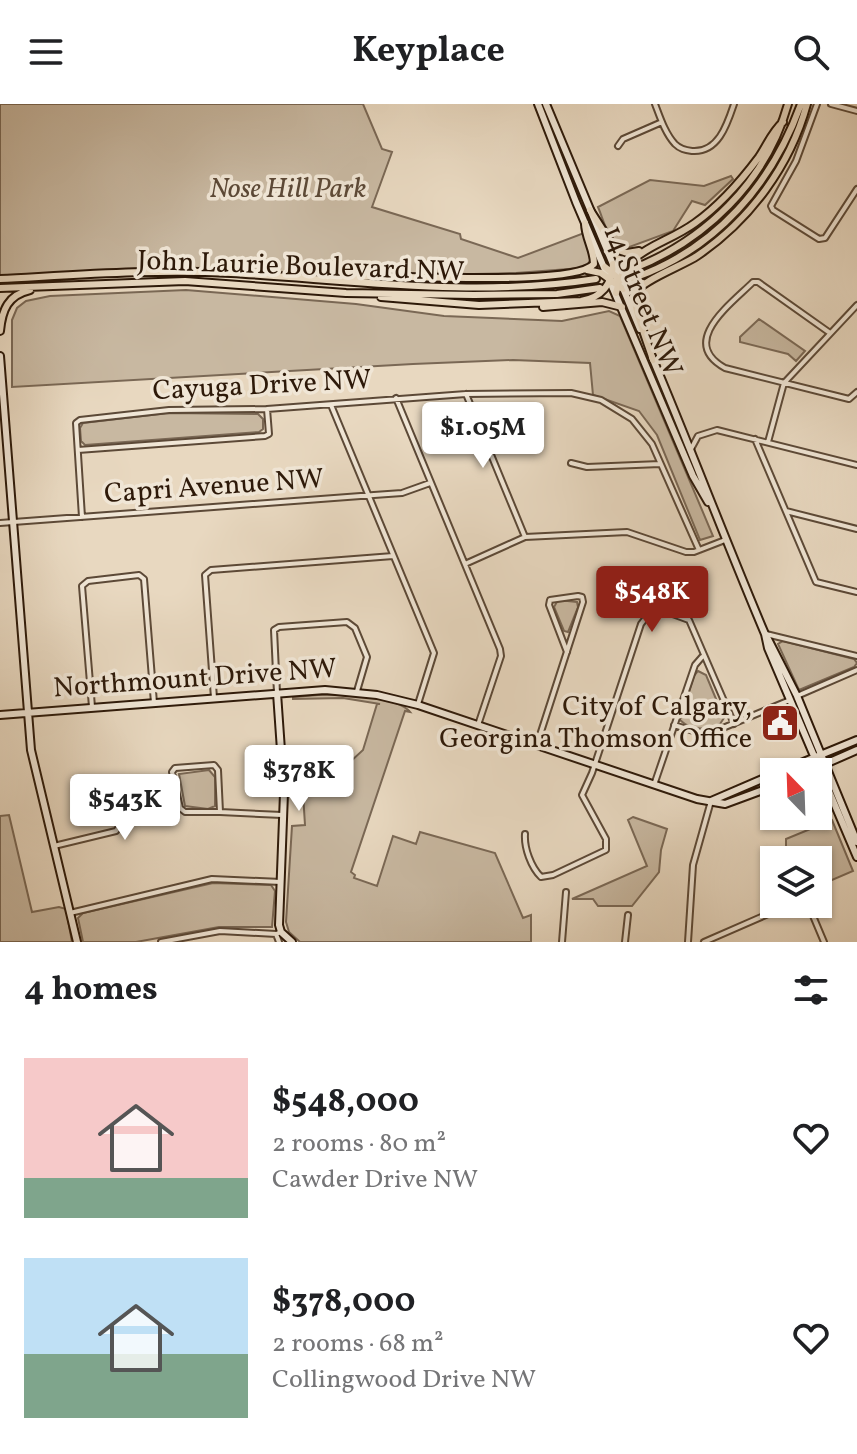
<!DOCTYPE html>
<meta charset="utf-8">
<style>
:root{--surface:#fff;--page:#f6f6f6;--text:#202124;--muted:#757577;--accent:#8f2418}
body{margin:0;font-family:Vollkorn,serif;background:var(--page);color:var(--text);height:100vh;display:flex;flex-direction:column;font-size:30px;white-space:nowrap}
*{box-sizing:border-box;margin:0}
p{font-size:26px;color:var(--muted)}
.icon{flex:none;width:44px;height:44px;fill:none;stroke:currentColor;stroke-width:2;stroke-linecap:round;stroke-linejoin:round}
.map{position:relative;height:838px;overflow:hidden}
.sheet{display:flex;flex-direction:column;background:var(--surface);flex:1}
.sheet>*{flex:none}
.needle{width:52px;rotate:337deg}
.fabs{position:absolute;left:760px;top:654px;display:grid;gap:16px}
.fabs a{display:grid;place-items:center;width:72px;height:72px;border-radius:0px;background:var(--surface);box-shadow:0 2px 6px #0004;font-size:40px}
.price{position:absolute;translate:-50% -68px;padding:0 18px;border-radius:8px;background:#fff;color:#222;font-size:26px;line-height:52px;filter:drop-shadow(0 2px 4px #0008)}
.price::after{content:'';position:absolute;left:50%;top:48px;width:24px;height:18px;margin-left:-12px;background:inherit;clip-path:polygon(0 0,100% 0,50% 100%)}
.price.current{background:var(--accent);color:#fff}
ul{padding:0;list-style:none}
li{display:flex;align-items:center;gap:24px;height:200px;padding:0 24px}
li span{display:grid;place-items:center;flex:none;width:224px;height:160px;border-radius:0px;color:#555}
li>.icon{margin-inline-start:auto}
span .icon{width:96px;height:96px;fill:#fffc;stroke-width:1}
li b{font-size:34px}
h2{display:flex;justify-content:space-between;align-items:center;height:96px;padding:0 24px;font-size:34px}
header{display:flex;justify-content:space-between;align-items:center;height:104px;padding:0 24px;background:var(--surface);font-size:36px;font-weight:700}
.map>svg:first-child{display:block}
.green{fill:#c8b8a1;stroke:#7a6855;stroke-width:2}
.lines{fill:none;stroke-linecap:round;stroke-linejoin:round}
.street-casing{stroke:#5c4937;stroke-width:8}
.secondary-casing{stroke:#2d1909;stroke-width:10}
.primary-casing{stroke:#2d1909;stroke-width:10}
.street{stroke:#f0e6d6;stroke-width:4}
.secondary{stroke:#f0e6d6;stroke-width:6}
.primary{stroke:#e8d8c0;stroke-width:6}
.labels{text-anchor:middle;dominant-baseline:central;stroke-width:7;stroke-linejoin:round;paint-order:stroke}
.park-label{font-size:28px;font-style:italic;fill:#5c4937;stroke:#f0e6d6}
.street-label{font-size:28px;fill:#2d1909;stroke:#f0e6d6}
.poi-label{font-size:28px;fill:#2d1909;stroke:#f0e6d6;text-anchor:end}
</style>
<header><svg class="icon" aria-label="menu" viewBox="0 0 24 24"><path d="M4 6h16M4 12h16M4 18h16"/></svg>Keyplace<svg class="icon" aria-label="search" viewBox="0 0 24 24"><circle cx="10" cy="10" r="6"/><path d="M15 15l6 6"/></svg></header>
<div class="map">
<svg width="857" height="838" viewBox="0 0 857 838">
<rect width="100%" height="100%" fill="#e8d8c0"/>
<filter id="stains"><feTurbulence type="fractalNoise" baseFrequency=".0025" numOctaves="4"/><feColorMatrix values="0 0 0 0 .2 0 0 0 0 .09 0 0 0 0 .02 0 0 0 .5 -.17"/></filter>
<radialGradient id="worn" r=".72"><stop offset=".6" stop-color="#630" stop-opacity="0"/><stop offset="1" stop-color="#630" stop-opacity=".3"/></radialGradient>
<!-- green -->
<path class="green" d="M0 0H363L382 45 392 48 372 103 460 130 461 135 518 154 584 129 592 153 587 162 582 164 516 169 378 172 169 163 0 172Z
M731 72 733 75 705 101 692 97 673 127 624 145C608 138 604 117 598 103L650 76 704 82Z
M186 186 356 200 444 212 562 217 609 207 620 212 713 432 700 436 657 331 639 307 593 291 590 259 513 256 413 260 12 283V216L17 204 26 197 50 192Z
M759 215 805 247 796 257 788 250 740 238V233Z
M168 309 258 310 263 315V325L259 328 85 341 81 337 80 324 83 319Z
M558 496 577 498 578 503 568 528 564 527 554 503Z
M783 537 854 555 857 559 854 563 799 586 778 540Z
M698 567 706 571 724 614 720 620C706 626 691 627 680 616L694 572Z
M318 591C340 590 396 591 410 608L405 607 351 768 355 771 354 774 377 782 393 732 416 740 420 728 495 749 523 814 531 811V838H300L289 828 286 818 292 722 305 721 303 689 321 685 363 646 377 600H380L343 594 293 595V593Z
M209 666 215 673V702L208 705 185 702 179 670Z
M9 711 32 808 59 803 66 805 72 838H0V712Z
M633 713 667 725 661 746 659 768 632 802H598L593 795H572L647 762 628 716Z
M832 716 853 767 818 782V756H786L782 746 786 744V735Z
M213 779 271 781 275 787 272 823H219L136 838H83L78 814 83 809Z"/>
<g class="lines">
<defs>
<path id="street" d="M655 0C660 13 665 29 675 40 680 45 685 46 692 47 718 49 727 21 734 0
M817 0 796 57 771 102 773 106 819 135 825 134 857 85
M831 0 857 7
M618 42 623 35 662 18
M830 229 758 178H753C731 200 678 238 725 264L849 295 857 288
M466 290 525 433
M396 294 500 545 501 552 478 621
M331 301 434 549 418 600
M755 335 816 478 857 488
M768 338 784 279 857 201
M691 345 698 332 717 326 857 361
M78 346 265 332 269 330 267 305
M571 359 587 363 660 360
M786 407 857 425
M82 413 76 319 80 316 169 306 267 305 466 290 571 289 601 296 632 315 652 340 699 446
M0 419 374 391 402 389 430 379
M465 460 525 433 627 428 686 448H694L725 436
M766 530 857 552
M277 589 274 526 279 523 347 518 355 524 367 553 357 587
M797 592 857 566
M214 594 205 471 211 466 393 452
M92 603 82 482 88 477 139 471 144 475 154 599
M674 621 706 631 790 596
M537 641 539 634 583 498 582 493 578 492 550 496 549 501 567 548
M214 661 218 666 220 708H185L180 704 172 668 175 664Z
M654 681 695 561 702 553
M220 708 282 711
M525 730C524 744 531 763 541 773L553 771 606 746V735L582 691 592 669 641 520 652 506 659 505 689 516 734 620
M54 742 116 727 119 723 107 674
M808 800 824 838
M70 809 212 775 281 778
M276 830 279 838
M161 838 220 827 276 830 281 828
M562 838 566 788
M625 838 628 811
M688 838 693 761 711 697
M704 838 791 800"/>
<path id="secondary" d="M538 0 576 98 693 372 708 398
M546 0 640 225
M0 252 31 646 77 838
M652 253C691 345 726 438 765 530L768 544 857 753
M767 533 797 592 857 738
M277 589 284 689 279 821 281 828 292 838
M0 611 325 586 377 591 418 601 697 695 725 700 774 682
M779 668 857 636
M807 668 857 646
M711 697 774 670"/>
<path id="primary" d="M590 106 615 145 627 149 639 147
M605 163 619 175 643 179
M587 166 601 169 623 185
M630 166C705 137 766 78 788 0
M323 173C368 168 571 185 594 160 594 145 585 134 585 119
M634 174C716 145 772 80 801 0
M0 175C77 171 154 165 231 169 352 176 476 194 596 175
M0 184 185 177 346 189 474 191 557 190 600 184
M616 189C624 144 662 143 695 119 719 102 741 77 759 53 767 41 772 28 783 18
M381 193 479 201 581 197C602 193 612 181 613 160
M543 203 602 198 622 203
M0 227C2 206 8 191 30 186
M653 256C649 242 632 201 635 190 638 178 684 161 697 152 750 116 790 62 807 0"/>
</defs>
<!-- street casing -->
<use href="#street" class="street-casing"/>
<!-- secondary casing -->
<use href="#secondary" class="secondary-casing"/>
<!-- primary casing -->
<use href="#primary" class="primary-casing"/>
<!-- street -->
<use href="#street" class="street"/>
<!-- secondary -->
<use href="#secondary" class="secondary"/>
<!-- primary -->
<use href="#primary" class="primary"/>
</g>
<!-- icons -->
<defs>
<symbol id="civic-square" viewBox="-11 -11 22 22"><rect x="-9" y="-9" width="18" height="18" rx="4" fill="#8f2418" stroke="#f0e6d6"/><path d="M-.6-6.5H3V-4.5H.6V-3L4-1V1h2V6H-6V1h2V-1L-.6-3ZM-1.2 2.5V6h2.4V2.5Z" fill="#fff"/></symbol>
</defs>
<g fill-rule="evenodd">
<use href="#civic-square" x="758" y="597" width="44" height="44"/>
</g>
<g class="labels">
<!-- park labels -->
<g class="park-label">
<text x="288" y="85">Nose Hill Park</text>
</g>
<!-- street labels -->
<g class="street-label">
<text transform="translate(301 163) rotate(2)">John Laurie Boulevard NW</text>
<text transform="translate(642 197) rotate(67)">14 Street NW</text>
<text transform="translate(262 282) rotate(-3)">Cayuga Drive NW</text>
<text transform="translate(214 383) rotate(-4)">Capri Avenue NW</text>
<text transform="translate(195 575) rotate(-4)">Northmount Drive NW</text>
</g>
<!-- poi labels -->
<g class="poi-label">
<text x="752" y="603">City of Calgary,<tspan x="752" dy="32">Georgina Thomson Office</tspan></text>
</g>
</g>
<rect width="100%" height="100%" filter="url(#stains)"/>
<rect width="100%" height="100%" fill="url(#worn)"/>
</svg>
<div class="fabs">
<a><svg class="needle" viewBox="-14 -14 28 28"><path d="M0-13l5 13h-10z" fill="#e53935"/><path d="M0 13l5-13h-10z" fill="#757577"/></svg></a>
<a><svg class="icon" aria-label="layers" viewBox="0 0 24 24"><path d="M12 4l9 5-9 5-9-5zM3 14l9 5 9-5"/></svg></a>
</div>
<b class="price" style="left:483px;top:366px">$1.05M</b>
<b class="price current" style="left:652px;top:530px">$548K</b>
<b class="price" style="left:299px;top:709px">$378K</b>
<b class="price" style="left:125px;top:738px">$543K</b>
</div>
<section class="sheet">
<h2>4 homes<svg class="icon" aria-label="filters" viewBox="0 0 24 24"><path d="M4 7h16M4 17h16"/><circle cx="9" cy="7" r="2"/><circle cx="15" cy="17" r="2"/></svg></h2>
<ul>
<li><span style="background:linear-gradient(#f6c9c9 75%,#7fa58c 0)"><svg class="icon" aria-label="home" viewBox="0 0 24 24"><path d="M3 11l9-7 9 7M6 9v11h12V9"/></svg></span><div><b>$548,000</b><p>2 rooms · 80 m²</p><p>Cawder Drive NW</p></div><svg class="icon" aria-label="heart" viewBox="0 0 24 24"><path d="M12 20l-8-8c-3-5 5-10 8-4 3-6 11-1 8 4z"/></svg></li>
<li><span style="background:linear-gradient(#bfe0f5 60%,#7fa58c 0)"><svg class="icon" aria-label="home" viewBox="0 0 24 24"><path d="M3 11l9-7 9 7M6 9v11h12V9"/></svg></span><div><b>$378,000</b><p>2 rooms · 68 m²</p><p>Collingwood Drive NW</p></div><svg class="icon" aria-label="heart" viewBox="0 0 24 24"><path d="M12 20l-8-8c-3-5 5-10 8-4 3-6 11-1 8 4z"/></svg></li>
</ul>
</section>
